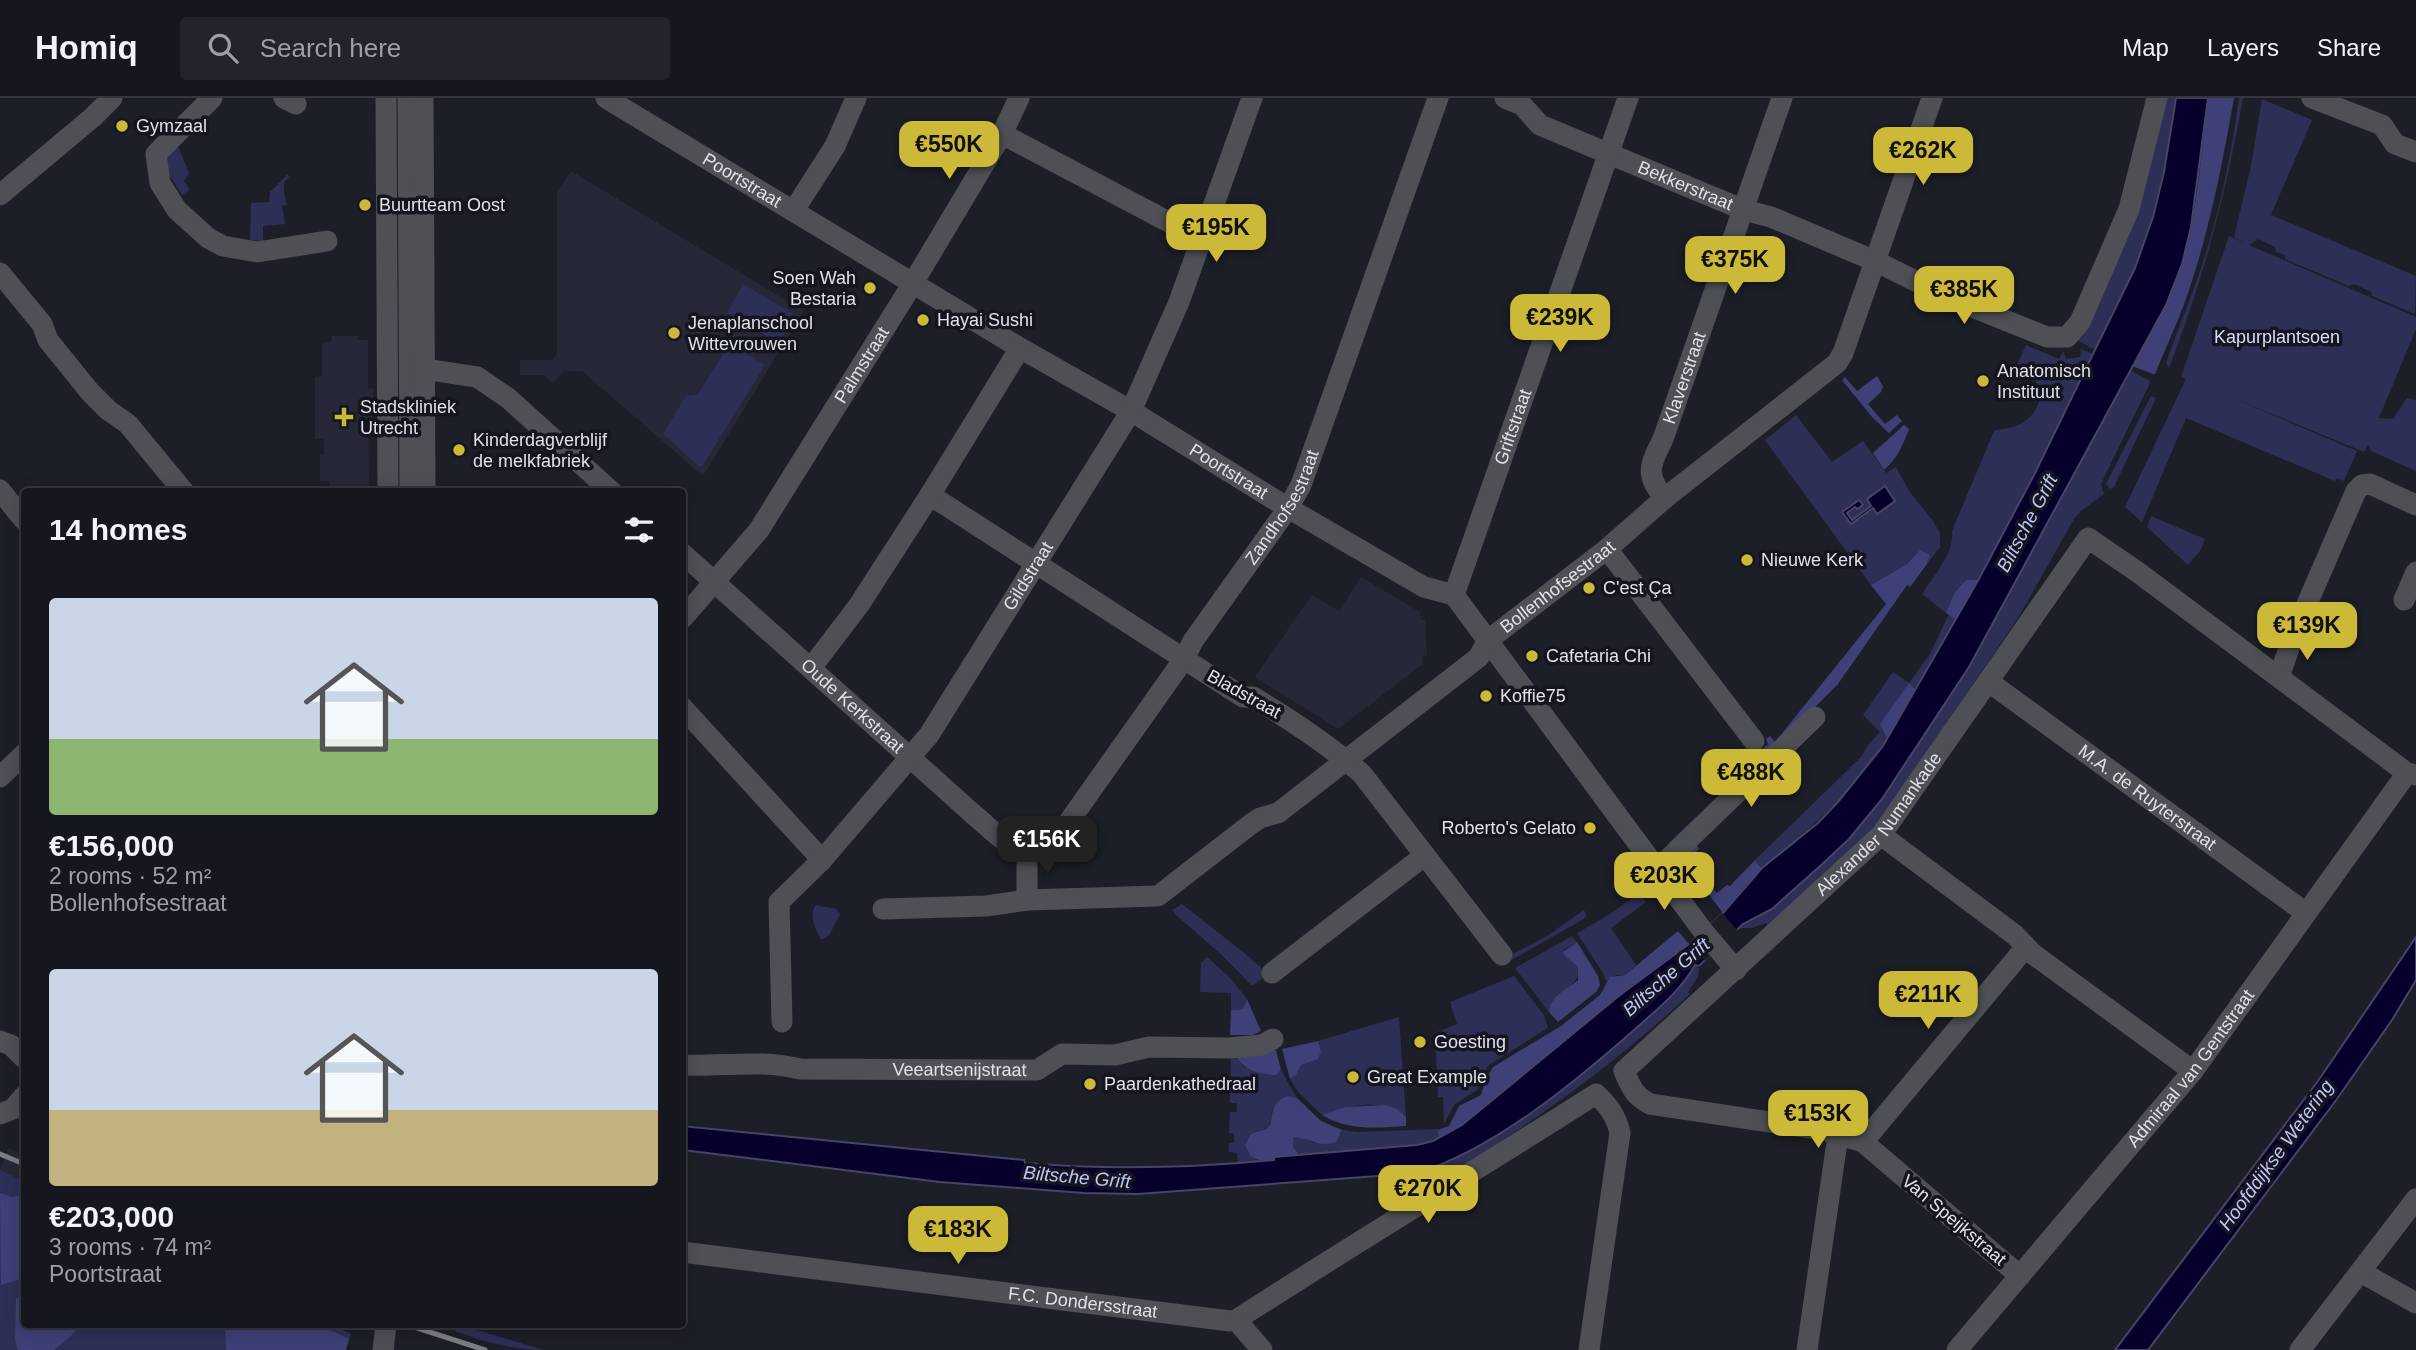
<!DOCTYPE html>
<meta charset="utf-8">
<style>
:root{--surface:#16171e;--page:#23242b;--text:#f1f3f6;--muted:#9e9fa4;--line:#35363c;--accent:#cdb938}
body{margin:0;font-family:Helvetica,sans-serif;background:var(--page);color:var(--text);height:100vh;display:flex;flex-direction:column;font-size:26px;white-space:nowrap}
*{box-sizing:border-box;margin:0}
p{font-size:23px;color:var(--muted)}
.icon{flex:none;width:38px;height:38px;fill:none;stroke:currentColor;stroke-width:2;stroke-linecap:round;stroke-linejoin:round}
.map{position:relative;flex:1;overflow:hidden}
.drawer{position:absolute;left:21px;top:390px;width:665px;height:840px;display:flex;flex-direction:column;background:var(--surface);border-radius:7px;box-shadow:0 4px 18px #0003,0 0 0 2px var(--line)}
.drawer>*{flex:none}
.price{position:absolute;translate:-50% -60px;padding:0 16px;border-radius:14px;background:var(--accent);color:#111;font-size:23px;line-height:46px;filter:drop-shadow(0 2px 4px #0008)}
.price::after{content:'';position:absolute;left:50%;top:42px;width:21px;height:16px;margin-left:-10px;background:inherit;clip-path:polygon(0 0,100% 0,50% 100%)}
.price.active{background:#222;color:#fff}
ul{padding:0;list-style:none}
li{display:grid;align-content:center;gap:14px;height:371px;padding:0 28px}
li span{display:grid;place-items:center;height:217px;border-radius:7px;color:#555}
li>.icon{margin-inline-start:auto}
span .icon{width:126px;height:126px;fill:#fffc;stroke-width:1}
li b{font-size:30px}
h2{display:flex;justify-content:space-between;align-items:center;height:84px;padding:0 28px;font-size:30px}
header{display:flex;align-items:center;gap:42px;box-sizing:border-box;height:98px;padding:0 35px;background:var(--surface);border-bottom:2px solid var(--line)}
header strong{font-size:33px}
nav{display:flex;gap:38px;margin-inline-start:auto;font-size:24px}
.search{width:490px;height:63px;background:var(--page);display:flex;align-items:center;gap:18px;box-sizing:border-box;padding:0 24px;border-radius:7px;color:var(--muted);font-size:26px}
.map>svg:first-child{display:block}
.built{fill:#262837}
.green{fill:#2d2f57}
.forest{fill:#3e4077}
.water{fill:#07002d;stroke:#484465;stroke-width:2}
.pier{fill:#1d1f28}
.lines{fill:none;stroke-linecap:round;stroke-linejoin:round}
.minor{stroke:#4f5055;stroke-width:21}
.rail{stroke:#7c7e86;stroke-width:5}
.poi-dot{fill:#cdb938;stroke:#14151f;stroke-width:2.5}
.labels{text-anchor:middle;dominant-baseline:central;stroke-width:7;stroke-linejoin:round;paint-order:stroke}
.poi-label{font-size:18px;fill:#e0e1e8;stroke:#14151f;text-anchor:start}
.street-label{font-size:18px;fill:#e0e1e8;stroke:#14151f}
.park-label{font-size:18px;fill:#d7dbff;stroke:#14151f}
.water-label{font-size:19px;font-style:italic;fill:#bfc4f8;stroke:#14151f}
</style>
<header>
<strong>Homiq</strong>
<div class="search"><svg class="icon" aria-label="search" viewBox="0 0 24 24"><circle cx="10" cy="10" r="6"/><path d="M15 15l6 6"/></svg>Search here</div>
<nav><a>Map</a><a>Layers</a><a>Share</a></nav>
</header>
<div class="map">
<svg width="2416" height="1252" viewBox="0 0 2416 1252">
<rect width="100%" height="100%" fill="#1d1f28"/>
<!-- built -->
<path class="built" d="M571 73 804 213 703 378 582 273H564L553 285 543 277H520V262H552L557 256V94Z
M332 238H357V242H368V290L373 291V301H368V314L373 315V324L368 325 369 391H330V383H320V356H324V341H315V279L322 278V245L329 244 332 242Z
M1361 479 1420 514 1421 522H1425L1427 558H1422L1423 566 1338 631 1255 579 1312 497 1339 513Z
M8 1050 24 1057V1083L0 1072Z"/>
<!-- green -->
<path class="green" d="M2165 0H2176C2168 58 2157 114 2135 169 2124 197 2108 224 2095 252L2075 241Z
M2239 0H2243C2227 93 2203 182 2169 270L2166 265C2176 236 2188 208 2198 179 2218 122 2231 60 2239 0Z
M2262 1 2312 22 2271 117 2416 178 2415 216 2372 198 2371 194 2354 186 2349 188 2285 161V157L2276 154 2275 149 2258 141 2249 147 2416 219V231L2379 320 2393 321 2407 300 2416 302V373L2371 353 2368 347 2364 354 2226 297 2357 353 2344 383 2337 380 2335 383 2186 320 2142 424 2125 409 2186 281 2181 279 2229 138 2245 145 2234 139 2251 68Z
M176 44 189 75 184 83 190 91 182 97 170 78 162 58Z
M288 76 289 79 284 84V94L287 107 282 108 285 126 263 128V143L250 142 251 105 269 104 270 94Z
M743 186 795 217 779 245 727 215Z
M730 245 765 267 701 370 663 336 686 298 698 296Z
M2026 247 2059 261 2063 253 2066 261 2080 259 2081 251 2093 256 2034 377 1978 482H1966L1954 495 1946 515 1922 496C1933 479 1955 454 1952 433L1994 333C2003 330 2013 331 2022 325 2048 309 2044 279 2017 267Z
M2129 272 2149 282 2150 285 2101 386 2104 396 2081 413 2074 421 2018 520 1905 686 1872 731 1857 747 1769 829 1766 825 1752 830H1739L1772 811 1849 741 1869 717Z
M2151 298 2156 300 2114 389 2110 391 2106 386Z
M1796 317 1832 364 1863 343 1886 375 1896 369 1909 393 1933 423 1940 435V449L1927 466 1930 457 1920 452 1907 466 1871 487 1765 342Z
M2151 418 2205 441 2200 453 2188 467 2147 429Z
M1949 516 1956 522 1916 592 1914 589 1884 631 1887 640C1854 694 1810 731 1762 770L1755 762 1861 659 1868 647 1880 634 1863 617 1893 574 1909 585 1930 556Z
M1637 797H1641L1646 804 1611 830 1636 867 1625 877H1616L1606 884 1603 875 1577 835 1607 818Z
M1182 806 1248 858 1268 876 1252 888 1222 857 1175 816 1172 812Z
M816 807 836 811 840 816 830 836 824 841H821C815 832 809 815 816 807Z
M1584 812 1587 819 1510 863 1507 859 1547 838Z
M1572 838 1577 844 1564 852 1566 859 1578 869C1582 892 1550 893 1549 914L1515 870Z
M1207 859 1231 881 1247 901 1243 911 1231 912V895L1200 894 1201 865Z
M1695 866 1699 871 1698 879 1688 894 1690 896C1616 965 1537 1022 1451 1075L1442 1073 1440 1068C1512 1029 1576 984 1637 929 1659 910 1681 892 1695 866Z
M1514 878 1544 917 1548 930 1489 967 1481 979 1477 992 1454 1007 1444 1026 1443 999H1438L1435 935 1457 926 1450 904Z
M1399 919 1406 1019C1383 998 1348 1008 1322 1017L1299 995 1290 981 1296 977 1301 967 1321 953 1318 943Z
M1237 958 1243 968 1268 977 1281 972 1297 1000 1288 998 1272 1012 1271 1026C1261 1036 1254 1031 1245 1047L1251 1059 1262 1063 1238 1065 1237 1055 1229 1054V1045H1234V1035H1229L1230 1014H1237V1005H1230L1231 959Z
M1439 1031V1038L1441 1039 1417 1047 1299 1057 1293 1049 1294 1039 1305 1040 1314 1045 1341 1036 1342 1032 1358 1034Z
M0 1072 24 1083V1227H332L351 1236 346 1252H0Z
M439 1227H460L544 1252C506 1252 473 1240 439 1227Z"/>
<!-- forest -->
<path class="forest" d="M2208 0H2234C2222 68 2209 135 2186 201 2177 226 2165 251 2155 276H2153L2132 268C2150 235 2170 202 2182 166 2198 113 2201 55 2208 0Z
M1877 278 1883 288 1881 294 1868 306 1885 326 1897 317 1902 323 1889 335 1872 319 1842 282 1845 279 1857 293Z
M1904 327 1909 331C1903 347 1897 361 1884 372L1873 355Z
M1920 452 1930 457 1927 466 1910 489 1907 487 1838 586 1674 750 1669 745 1757 661 1754 658 1768 646 1766 641 1770 638 1775 644 1886 506 1871 487 1907 466Z
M1966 482H1978L1956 522 1946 515 1954 495Z
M1909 585 1916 592 1887 640 1880 626Z
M1697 747 1699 751 1688 762 1717 795 1727 787 1730 788 1755 762 1763 772 1745 788 1723 815 1681 760Z
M1678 833 1689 846 1620 897 1462 1027 1447 1036 1439 1038 1438 1032 1449 1028 1459 1008 1481 997 1485 983 1493 969 1561 928 1600 897 1610 879 1625 877Z
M1577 844 1598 878 1600 887 1596 894 1558 924 1549 914C1551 896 1566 893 1578 882V869L1566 859 1563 854Z
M1247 901 1261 933 1253 937H1230L1231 912 1243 911Z
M1318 943 1321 953 1318 961 1301 967 1296 977 1290 981 1282 951Z
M1276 952 1281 972 1276 977C1262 977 1242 972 1237 958Z
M1288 998 1297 1000 1321 1023 1342 1032 1336 1044C1320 1050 1310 1040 1294 1039L1293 1049 1299 1057 1275 1059 1274 1062 1262 1063 1251 1059 1245 1047 1251 1036 1266 1031 1271 1026C1272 1012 1274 1003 1288 998Z
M1386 1007 1397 1011 1406 1019V1028C1375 1030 1349 1033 1322 1017L1345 1009Z
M0 1095 12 1099 24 1097V1180L1 1187Z
M16 1200 24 1201V1227H79L73 1236 54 1252H18L15 1242Z
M225 1227H320L349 1241 346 1252H226Z"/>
<!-- water -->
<path class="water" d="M2176 0H2208L2191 129 2182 166 2166 207 1969 569 1882 701 1849 741 1819 769 1772 811 1743 826 1699 868 1695 867C1680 894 1656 912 1634 932 1574 985 1493 1052 1417 1075L1138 1096 1084 1095 940 1084 683 1052 682 1028 1024 1062 1025 1065C1108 1072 1190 1070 1274 1062V1059L1417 1047 1433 1043 1462 1027 1620 897 1689 846 1723 815 1762 770 1818 725 1838 704 1883 648 1980 479 2034 377 2135 170 2153 119 2164 74Z
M1885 388 1895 403 1877 416 1873 410 1851 426 1842 414 1859 402 1863 407 1857 411 1855 409 1847 415 1852 422 1871 408 1867 401Z
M2416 839V882L2392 922 2337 1001 2148 1252H2115L2318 983Z"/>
<!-- pier -->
<path class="pier" d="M1722 815 1738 833 1705 863 1689 845Z"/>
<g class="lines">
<!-- minor -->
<g class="minor">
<path d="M212 0 156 56 160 85 177 112 208 140 223 148 257 154 327 143"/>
<path d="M284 0 296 6"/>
<path d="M386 0 388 394"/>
<path d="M408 0 410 394"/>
<path d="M423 0 425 394"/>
<path id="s1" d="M606 0 1020 250 1131 313 1288 410 1424 489 1454 497 1703 833 1736 872"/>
<path id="s2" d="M1505 0 1522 7 1540 27 1744 112 1771 119 1875 163 1950 200 2047 239H2067L2080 224 2129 111 2157 0"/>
<path d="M2312 0 2382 27 2395 46 2416 54"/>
<path d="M1002 36 1203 142"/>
<path d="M0 97 93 19 112 0"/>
<path d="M794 112 835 48 856 0"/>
<path d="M0 175 42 226 48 242 90 294 108 312 128 326 184 394"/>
<path d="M424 271 477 279 508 300 612 394"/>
<path d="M0 392 24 422"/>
<path d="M930 397 1243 599H1253C1291 622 1328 646 1362 676L1502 857"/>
<path id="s3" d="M1665 400C1644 377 1650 367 1663 341L1782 0"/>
<path d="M1607 451 1754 643"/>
<path id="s4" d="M682 455 973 716C1000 738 1017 764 1053 746L1184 561 1193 543 1288 410 1301 387 1438 0"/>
<path id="s5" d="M1454 497 1628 0"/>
<path d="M2404 502 2416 474"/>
<path id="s6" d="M682 521 759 432 913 185 1002 36 1019 0"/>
<path d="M811 570 859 507 930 397 1020 250"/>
<path d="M2279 579 2294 536 2356 393 2362 387 2370 386 2416 407"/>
<path id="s7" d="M1989 584 2306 815"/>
<path d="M682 609 822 762"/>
<path d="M0 679 24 656"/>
<path d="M1881 737 2015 837 2033 856 2193 973"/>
<path d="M1027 754V802"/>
<path d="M1658 771 1815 619"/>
<path id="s8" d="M883 811 986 808 1027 802 1158 798 1251 726 1260 720 1278 715 1479 559 1487 543 1607 451 1665 400 1837 265 1843 255 1932 0"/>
<path d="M1272 875 1424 758"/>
<path id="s9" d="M782 924 779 804 822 762 929 637 1131 313 1179 204 1252 0"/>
<path d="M0 943 11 947 24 960"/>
<path id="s10" d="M682 967C722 969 761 961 800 971L1037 972 1062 956 1115 957 1149 949 1229 950 1262 947 1273 941"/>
<path d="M0 1016 13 1011 24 998"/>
<path d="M1863 1044 2026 849"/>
<path id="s11" d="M682 1154 1230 1223 1236 1222C1355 1145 1477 1072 1596 996 1609 1008 1616 1018 1620 1035L1589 1252"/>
<path d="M2361 1174 2416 1205"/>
<path id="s12" d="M2020 1178 1863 1044 1823 1032 1650 1006C1634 998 1631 989 1624 973L1881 737 2088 440 2139 475 2407 675 2416 677"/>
<path d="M1236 1222 1262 1252"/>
<path d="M383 1252 386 1227"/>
<path d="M1807 1252 1838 1037"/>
<path id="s13" d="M1957 1252 2193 973 2407 675"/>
<path d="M2300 1252 2416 1101"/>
</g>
<!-- rail -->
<path class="rail" d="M0 1056 24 1066
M408 1227 485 1252"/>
</g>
<!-- markers -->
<g class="poi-dot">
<circle cx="122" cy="28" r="7"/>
<circle cx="365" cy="107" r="7"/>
<circle cx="870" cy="190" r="7"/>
<circle cx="923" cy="222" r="7"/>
<circle cx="674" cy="235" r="7"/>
<circle cx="1983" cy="283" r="7"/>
<path d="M340.5 308.5h7v7h7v7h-7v7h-7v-7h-7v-7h7z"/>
<circle cx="459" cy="352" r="7"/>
<circle cx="1747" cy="462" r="7"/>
<circle cx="1589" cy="490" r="7"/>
<circle cx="1532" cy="558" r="7"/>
<circle cx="1486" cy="598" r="7"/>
<circle cx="1590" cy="730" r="7"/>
<circle cx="1420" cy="944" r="7"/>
<circle cx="1353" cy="979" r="7"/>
<circle cx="1090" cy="986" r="7"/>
</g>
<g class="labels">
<!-- poi labels -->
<g class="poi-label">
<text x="136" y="28">Gymzaal</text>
<text x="379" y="107">Buurtteam Oost</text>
<text x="856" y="180" text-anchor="end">Soen Wah<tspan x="856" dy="21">Bestaria</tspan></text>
<text x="937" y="222">Hayai Sushi</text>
<text x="688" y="225">Jenaplanschool<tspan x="688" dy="21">Wittevrouwen</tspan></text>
<text x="1997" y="273">Anatomisch<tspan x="1997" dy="21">Instituut</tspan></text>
<text x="360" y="309">Stadskliniek<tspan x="360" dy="21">Utrecht</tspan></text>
<text x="473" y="342">Kinderdagverblijf<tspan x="473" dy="21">de melkfabriek</tspan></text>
<text x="1761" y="462">Nieuwe Kerk</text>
<text x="1603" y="490">C'est Ça</text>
<text x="1546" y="558">Cafetaria Chi</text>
<text x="1500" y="598">Koffie75</text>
<text x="1576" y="730" text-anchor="end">Roberto's Gelato</text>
<text x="1434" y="944">Goesting</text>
<text x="1367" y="979">Great Example</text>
<text x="1104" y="986">Paardenkathedraal</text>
</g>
<!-- street labels -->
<g class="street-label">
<text stroke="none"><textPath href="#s1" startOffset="159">Poortstraat</textPath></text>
<text stroke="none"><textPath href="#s2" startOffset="203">Bekkerstraat</textPath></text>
<text stroke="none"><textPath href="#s6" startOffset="312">Palmstraat</textPath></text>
<text stroke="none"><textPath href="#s3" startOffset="130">Klaverstraat</textPath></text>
<text stroke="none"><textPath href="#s5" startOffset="178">Griftstraat</textPath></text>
<text stroke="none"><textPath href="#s1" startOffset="726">Poortstraat</textPath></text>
<text stroke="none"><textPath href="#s4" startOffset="892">Zandhofsestraat</textPath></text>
<text stroke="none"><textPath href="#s9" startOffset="532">Gildstraat</textPath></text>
<text stroke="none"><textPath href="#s8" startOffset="784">Bollenhofsestraat</textPath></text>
<text transform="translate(1244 596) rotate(29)">Bladstraat</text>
<text stroke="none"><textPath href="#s4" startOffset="229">Oude Kerkstraat</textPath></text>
<text stroke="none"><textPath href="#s7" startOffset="196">M.A. de Ruyterstraat</textPath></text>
<text stroke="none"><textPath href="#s12" startOffset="822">Alexander Numankade</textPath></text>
<text stroke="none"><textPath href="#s13" startOffset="366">Admiraal van Gentstraat</textPath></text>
<text stroke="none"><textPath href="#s10" startOffset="278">Veeartsenijstraat</textPath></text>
<text transform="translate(1954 1122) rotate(40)">Van Speijkstraat</text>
<text stroke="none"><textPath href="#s11" startOffset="404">F.C. Dondersstraat</textPath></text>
</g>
<!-- park labels -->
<g class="park-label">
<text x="2277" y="239">Kapurplantsoen</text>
</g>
<!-- water labels -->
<g class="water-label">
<text transform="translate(2027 425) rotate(-62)">Biltsche Grift</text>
<text transform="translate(1666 879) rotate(-41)">Biltsche Grift</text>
<text transform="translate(2276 1057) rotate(-54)">Hoofddijkse Wetering</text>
<text transform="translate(1077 1079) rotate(5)">Biltsche Grift</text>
</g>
</g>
</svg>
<b class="price" style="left:949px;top:83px">€550K</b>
<b class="price" style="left:1923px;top:89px">€262K</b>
<b class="price" style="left:1216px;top:166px">€195K</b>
<b class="price" style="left:1735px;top:198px">€375K</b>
<b class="price" style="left:1964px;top:228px">€385K</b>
<b class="price" style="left:1560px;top:256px">€239K</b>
<b class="price" style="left:2307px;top:564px">€139K</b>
<b class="price" style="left:1751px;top:711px">€488K</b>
<b class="price active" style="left:1047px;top:778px">€156K</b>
<b class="price" style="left:1664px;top:814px">€203K</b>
<b class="price" style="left:1928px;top:933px">€211K</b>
<b class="price" style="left:1818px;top:1052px">€153K</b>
<b class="price" style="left:1428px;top:1127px">€270K</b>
<b class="price" style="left:958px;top:1168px">€183K</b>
<section class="drawer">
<h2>14 homes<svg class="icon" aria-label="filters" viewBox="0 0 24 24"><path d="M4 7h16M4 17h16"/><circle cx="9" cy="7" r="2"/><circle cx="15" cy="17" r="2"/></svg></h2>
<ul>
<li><span style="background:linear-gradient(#c9d6e8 65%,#8fb573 0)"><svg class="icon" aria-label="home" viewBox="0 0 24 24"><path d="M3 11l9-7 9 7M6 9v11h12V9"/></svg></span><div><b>€156,000</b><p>2 rooms · 52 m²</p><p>Bollenhofsestraat</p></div></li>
<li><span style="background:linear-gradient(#c9d6e8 65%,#c2b280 0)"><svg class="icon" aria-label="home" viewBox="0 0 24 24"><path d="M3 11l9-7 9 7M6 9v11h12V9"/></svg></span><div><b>€203,000</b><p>3 rooms · 74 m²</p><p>Poortstraat</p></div></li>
</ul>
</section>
</div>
